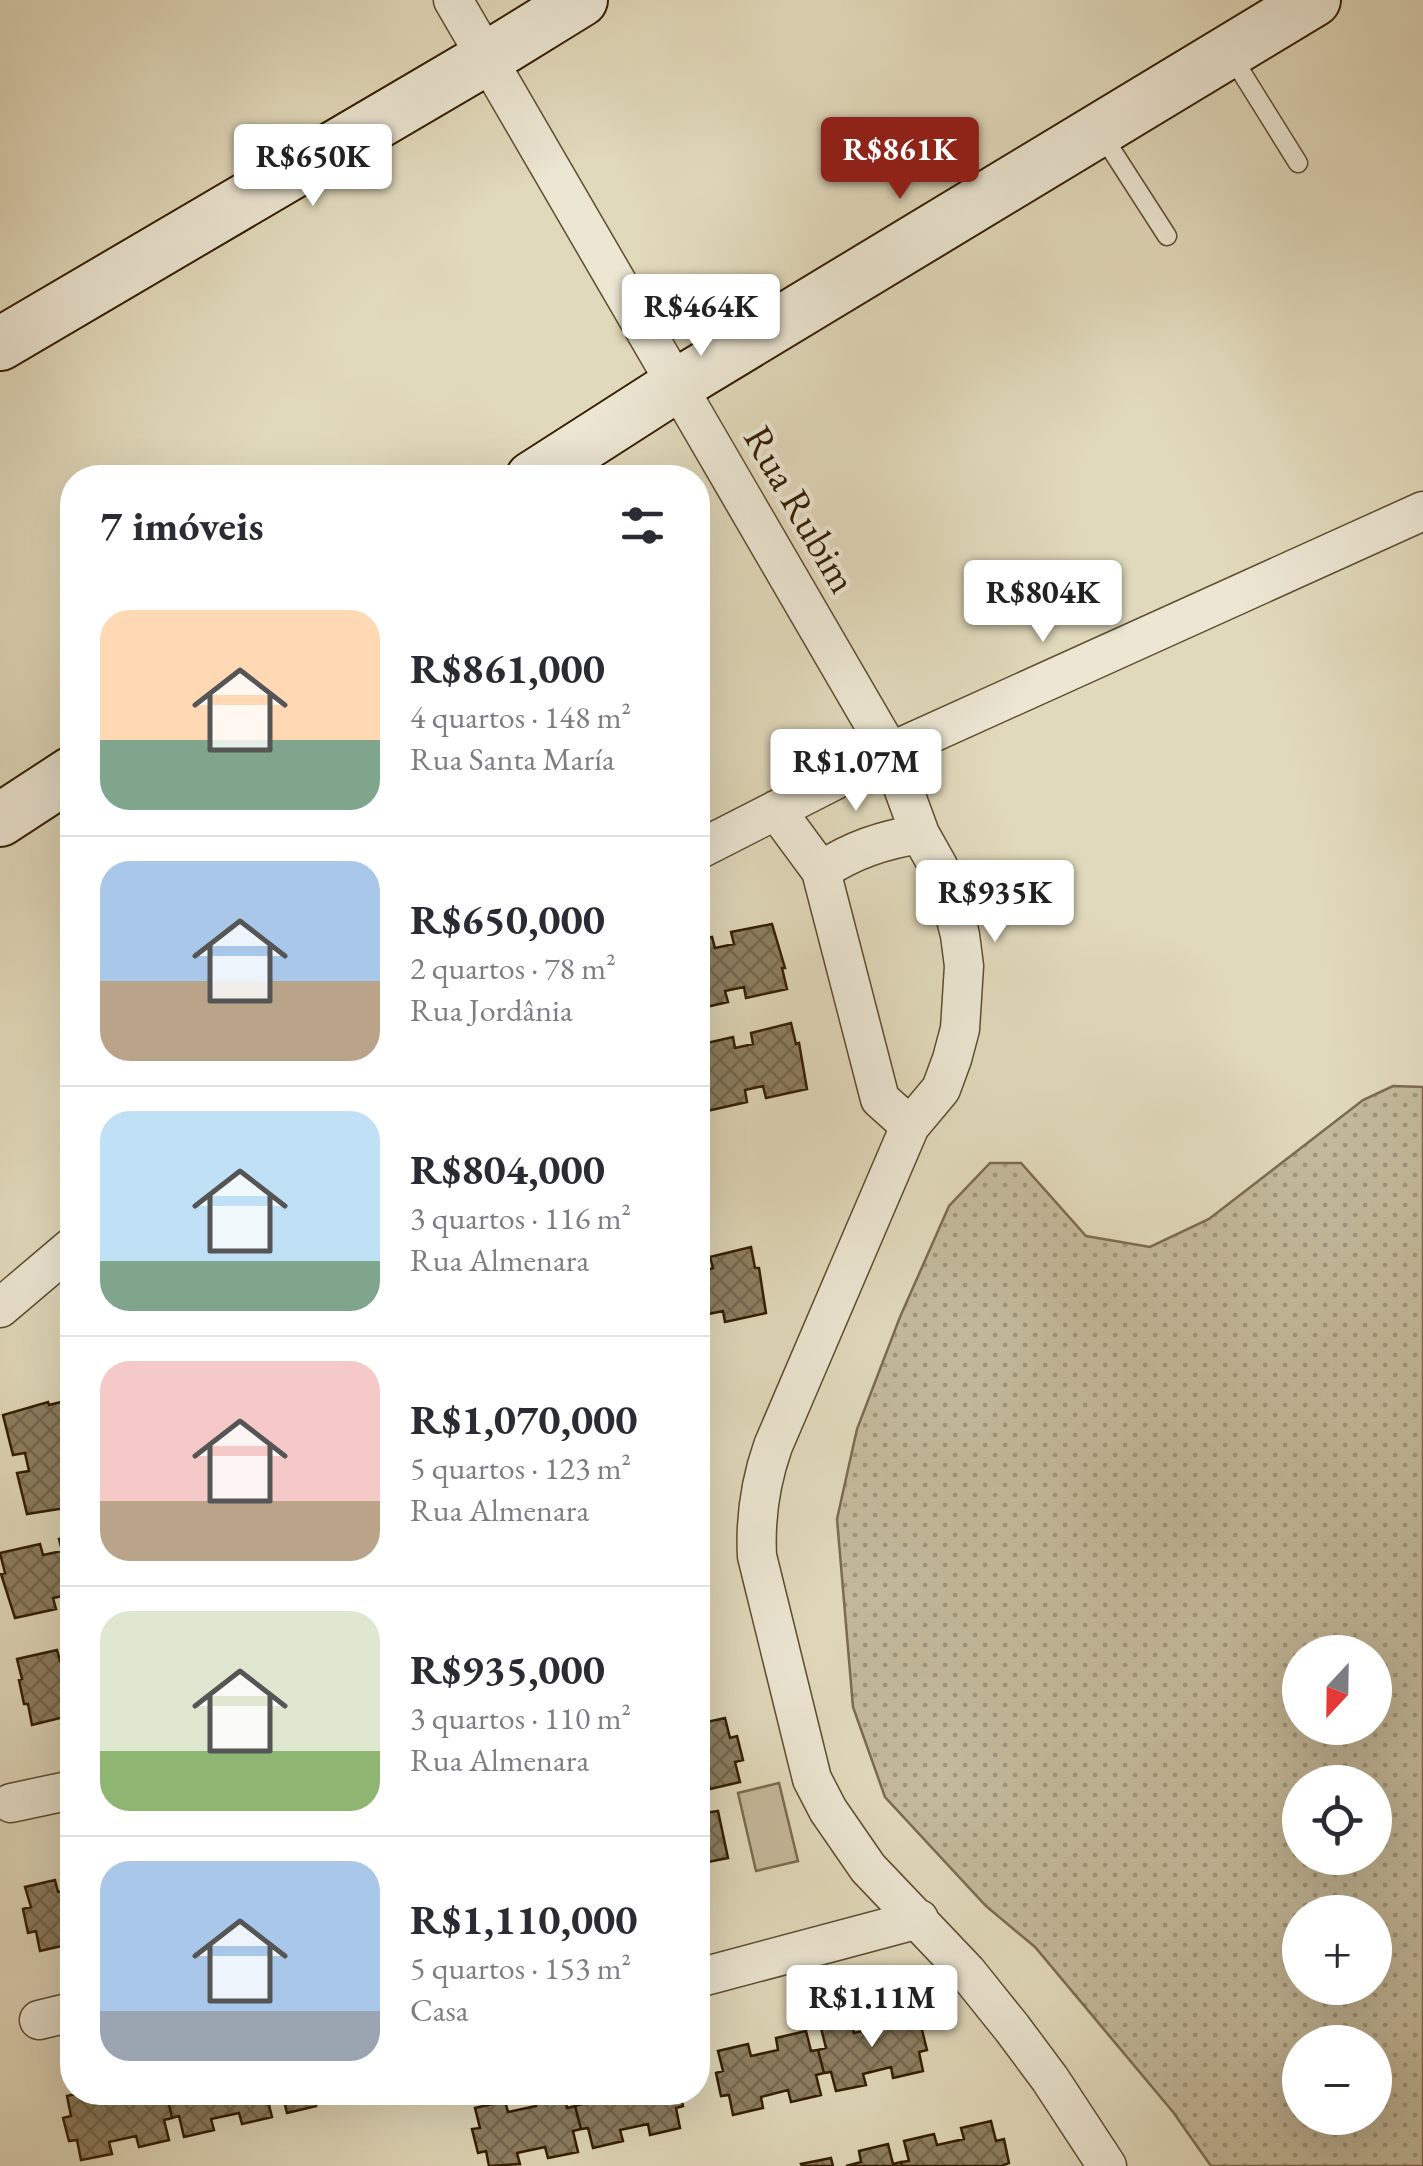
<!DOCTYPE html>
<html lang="pt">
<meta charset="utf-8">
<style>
:root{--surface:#fff;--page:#f2f2f3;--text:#2b2b33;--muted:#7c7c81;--line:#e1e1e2;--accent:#8f2418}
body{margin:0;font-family:"EB Garamond",serif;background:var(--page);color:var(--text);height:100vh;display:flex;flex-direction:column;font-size:38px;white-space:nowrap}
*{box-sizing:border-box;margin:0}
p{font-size:32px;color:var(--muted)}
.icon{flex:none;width:55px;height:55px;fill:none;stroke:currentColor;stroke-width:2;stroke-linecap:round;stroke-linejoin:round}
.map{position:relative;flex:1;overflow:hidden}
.drawer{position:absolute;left:60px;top:465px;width:650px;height:1640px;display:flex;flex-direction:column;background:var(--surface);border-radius:40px;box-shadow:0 10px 40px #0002}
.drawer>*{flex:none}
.needle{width:65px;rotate:202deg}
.tools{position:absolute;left:1282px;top:1635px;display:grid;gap:20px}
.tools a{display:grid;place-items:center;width:110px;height:110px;border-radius:50%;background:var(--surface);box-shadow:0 10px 40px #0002;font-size:50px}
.price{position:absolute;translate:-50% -85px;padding:0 22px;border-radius:10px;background:#fff;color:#222;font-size:32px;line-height:65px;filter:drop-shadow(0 2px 5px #0008)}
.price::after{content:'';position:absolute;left:50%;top:60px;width:30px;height:22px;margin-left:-15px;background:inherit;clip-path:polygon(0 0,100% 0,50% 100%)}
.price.on{background:var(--accent);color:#fff}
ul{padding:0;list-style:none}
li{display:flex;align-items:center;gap:30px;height:250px;padding:0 40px}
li+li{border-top:2px solid var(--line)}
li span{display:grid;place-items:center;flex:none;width:280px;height:200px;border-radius:30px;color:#555}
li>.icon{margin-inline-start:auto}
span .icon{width:120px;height:120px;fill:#fffc;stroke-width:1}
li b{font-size:42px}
h2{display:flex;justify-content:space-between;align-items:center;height:120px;padding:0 40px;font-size:42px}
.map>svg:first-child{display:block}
.grass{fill:url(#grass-dots);stroke:#7b6c4e;stroke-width:2.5;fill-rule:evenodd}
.green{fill:#c3b99b;stroke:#7b6c4e;stroke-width:2.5}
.building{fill:url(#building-cross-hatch);stroke:#331e01;stroke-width:2.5}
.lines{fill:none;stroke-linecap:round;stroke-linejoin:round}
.lane-casing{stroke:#5e4d30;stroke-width:21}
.street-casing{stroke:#5e4d30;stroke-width:41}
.secondary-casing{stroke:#331e01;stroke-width:56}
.lane{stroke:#ece6d3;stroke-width:18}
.street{stroke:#ece6d3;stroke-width:38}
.secondary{stroke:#ece6d3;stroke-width:52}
.labels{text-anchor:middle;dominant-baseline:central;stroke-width:9;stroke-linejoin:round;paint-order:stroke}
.street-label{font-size:40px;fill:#331e01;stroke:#ece6d3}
</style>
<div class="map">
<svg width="1423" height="2166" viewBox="0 0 1423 2166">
<defs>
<pattern id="grass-dots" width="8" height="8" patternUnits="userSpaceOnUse" patternTransform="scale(2.5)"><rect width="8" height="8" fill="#c3b99b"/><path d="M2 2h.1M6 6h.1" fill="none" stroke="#9f967c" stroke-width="1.8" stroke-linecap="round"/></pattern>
<pattern id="building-cross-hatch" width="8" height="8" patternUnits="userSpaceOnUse" patternTransform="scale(2.5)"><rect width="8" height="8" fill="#8d7f62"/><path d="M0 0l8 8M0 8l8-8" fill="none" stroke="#74674e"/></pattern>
</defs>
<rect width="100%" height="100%" fill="#e1d9bb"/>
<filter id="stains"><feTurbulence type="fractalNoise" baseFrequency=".002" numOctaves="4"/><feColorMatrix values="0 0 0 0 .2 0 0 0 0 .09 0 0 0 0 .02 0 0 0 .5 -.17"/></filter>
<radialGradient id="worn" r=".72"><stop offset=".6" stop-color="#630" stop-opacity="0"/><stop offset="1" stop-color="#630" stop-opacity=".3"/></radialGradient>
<!-- grass -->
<path class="grass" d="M1393 1086 1423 1087V2166H1211L1173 2112 1035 1947 986 1906 885 1797 853 1707 837 1519 857 1429 900 1317 949 1206 990 1163H1021L1086 1236 1150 1247 1209 1219 1363 1100ZM1300 1652H1375V1728H1300ZM1300 1782H1375V1858H1300ZM1300 1912H1375V1988H1300ZM1300 2042H1375V2118H1300Z"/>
<!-- green -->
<path class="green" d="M779 1783 798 1861 756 1871 738 1793Z"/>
<!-- building -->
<path class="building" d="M772 924 785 968H782L787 989 746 998 744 987 725 991 728 1002 698 1009V940L712 937 715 948 734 944 731 932Z
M791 1023 796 1044 799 1043 807 1089 766 1098 763 1086 745 1090 747 1102 707 1111 702 1091H699L698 1084V1045L733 1037 735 1048 753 1044 751 1033Z
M751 1247 755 1268H759L766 1313 725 1322 723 1311 704 1315 707 1326 698 1329V1272L713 1268 710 1257Z
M69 1400 72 1414V1442L67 1443 72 1461V1507L27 1514 17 1473 29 1471 25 1453 13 1455 3 1415 48 1402 49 1405Z
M72 1536V1598V1594L53 1598 56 1609 15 1618 1 1574 5 1573 0 1553 40 1544 43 1555 62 1551 59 1539Z
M57 1650 60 1661 72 1659V1703L70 1704 72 1715 32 1725 28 1704H24L19 1680 22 1679 17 1659Z
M725 1718 730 1738 737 1736 743 1760 735 1762 740 1782 710 1789 707 1777 698 1780V1724Z
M718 1811 728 1858 698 1864V1814Z
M55 1880 58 1892 72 1889V1932L68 1933 70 1944 40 1951 36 1931 28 1933 23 1909 31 1907 25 1887Z
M908 2008 913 2028 921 2026 927 2050 919 2052 923 2071 893 2078 891 2067 863 2074 866 2085 836 2091 831 2072 824 2073 818 2050 826 2048 821 2028 851 2021 854 2033 882 2026 879 2015Z
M806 2031 811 2051 818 2050 824 2073 816 2075 821 2095 791 2102 788 2090 761 2097 763 2108 733 2115 729 2095 721 2096 716 2073 723 2071 718 2051 748 2044 751 2056 778 2050 776 2038Z
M84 2092H97L99 2101 127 2095V2092H158L159 2097 167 2095 172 2118 164 2120 169 2140 139 2147 136 2136 109 2142 112 2154 81 2160 77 2140 69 2141 63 2118 71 2116 67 2096Z
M274 2092V2095L267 2097 272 2117 242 2124 239 2113 211 2119 214 2130 184 2137 179 2116 172 2118 167 2095 174 2092Z
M274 2092H325L314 2095 316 2106 287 2113 282 2093 274 2095Z
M542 2092H564L567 2108 575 2106 581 2129 573 2131 578 2152 548 2158 545 2147 517 2153 520 2164 489 2166 486 2151 478 2153 472 2129 480 2128 475 2108 505 2101 508 2112 536 2106 533 2094Z
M580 2092H680L683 2106 676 2108 680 2128 650 2135 648 2124 620 2130 623 2141 593 2148 588 2128 581 2129 575 2106 582 2104Z
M991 2121 996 2141 1004 2139 1009 2163 1002 2166H902L901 2162 909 2161 904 2141 934 2134 937 2145 964 2139 961 2128Z
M888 2144 893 2164 901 2162 902 2166H846L861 2162 859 2151Z
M831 2158 833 2166H802L801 2164Z"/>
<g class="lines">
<defs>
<path id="lane" d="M1232 57 1298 163
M1102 135 1167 236"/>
<path id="street" d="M453 0 890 752 920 834 938 866 951 900 960 935 964 966 960 1029 952 1059 941 1089 910 1126 773 1446C760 1483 755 1517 757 1556L812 1779 828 1810 868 1868 967 1972 1012 2028 1050 2079 1107 2166
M776 810 821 871 880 1099 910 1126
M698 850 890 752 1423 511
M821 871C852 850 883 840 920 834
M0 1308 72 1247
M11 1803 72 1790
M698 1978 919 1919
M39 2020 72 2012"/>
<path id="secondary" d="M0 344 487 58 581 0
M532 478 677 385 1314 0
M0 820 72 773"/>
</defs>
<!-- lane casing -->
<use href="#lane" class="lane-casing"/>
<!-- street casing -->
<use href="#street" class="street-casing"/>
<!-- secondary casing -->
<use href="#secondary" class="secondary-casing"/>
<!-- lane -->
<use href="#lane" class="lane"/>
<!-- street -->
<use href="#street" class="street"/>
<!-- secondary -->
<use href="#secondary" class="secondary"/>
</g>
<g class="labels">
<!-- street labels -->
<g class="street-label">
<text transform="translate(801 509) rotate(60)">Rua Rubim</text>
</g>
</g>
<rect width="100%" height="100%" filter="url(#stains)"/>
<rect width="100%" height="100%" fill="url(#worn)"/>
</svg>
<div class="tools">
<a><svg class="needle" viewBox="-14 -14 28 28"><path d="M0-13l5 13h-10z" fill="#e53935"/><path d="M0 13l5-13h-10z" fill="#7c7c81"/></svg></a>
<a><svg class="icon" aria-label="locate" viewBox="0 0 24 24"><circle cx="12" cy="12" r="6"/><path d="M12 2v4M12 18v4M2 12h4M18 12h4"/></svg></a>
<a>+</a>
<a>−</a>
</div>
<b class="price on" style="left:900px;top:202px">R$861K</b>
<b class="price" style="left:313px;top:209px">R$650K</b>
<b class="price" style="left:701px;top:359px">R$464K</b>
<b class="price" style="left:1043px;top:645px">R$804K</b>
<b class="price" style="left:856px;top:814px">R$1.07M</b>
<b class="price" style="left:995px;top:945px">R$935K</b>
<b class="price" style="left:872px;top:2050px">R$1.11M</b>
<section class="drawer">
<h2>7 imóveis<svg class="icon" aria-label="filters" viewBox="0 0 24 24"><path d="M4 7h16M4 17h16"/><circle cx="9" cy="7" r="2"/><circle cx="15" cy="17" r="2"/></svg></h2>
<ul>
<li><span style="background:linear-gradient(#ffd9b3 65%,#7fa58c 0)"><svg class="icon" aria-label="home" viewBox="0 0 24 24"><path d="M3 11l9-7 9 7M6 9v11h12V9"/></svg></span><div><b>R$861,000</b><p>4 quartos · 148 m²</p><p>Rua Santa María</p></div></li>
<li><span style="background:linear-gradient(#a9c7e8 60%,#b9a48a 0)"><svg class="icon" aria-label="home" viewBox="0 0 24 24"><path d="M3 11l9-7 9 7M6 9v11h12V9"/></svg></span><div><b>R$650,000</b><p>2 quartos · 78 m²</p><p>Rua Jordânia</p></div></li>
<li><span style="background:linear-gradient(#bfe0f5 75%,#7fa58c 0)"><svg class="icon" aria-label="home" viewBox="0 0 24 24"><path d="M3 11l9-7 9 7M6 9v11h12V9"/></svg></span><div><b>R$804,000</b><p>3 quartos · 116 m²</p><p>Rua Almenara</p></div></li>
<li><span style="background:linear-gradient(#f6c9c9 70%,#b9a48a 0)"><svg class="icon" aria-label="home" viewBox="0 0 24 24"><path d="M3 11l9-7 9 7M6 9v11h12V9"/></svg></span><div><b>R$1,070,000</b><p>5 quartos · 123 m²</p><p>Rua Almenara</p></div></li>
<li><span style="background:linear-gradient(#dfe7d0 70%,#8fb573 0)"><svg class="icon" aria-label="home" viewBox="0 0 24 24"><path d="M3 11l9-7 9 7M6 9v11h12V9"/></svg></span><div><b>R$935,000</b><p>3 quartos · 110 m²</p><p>Rua Almenara</p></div></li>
<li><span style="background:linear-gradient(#a9c7e8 75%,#9aa5b1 0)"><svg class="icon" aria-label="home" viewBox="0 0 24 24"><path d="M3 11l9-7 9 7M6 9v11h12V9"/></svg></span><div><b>R$1,110,000</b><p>5 quartos · 153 m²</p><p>Casa</p></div></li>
</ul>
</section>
</div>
